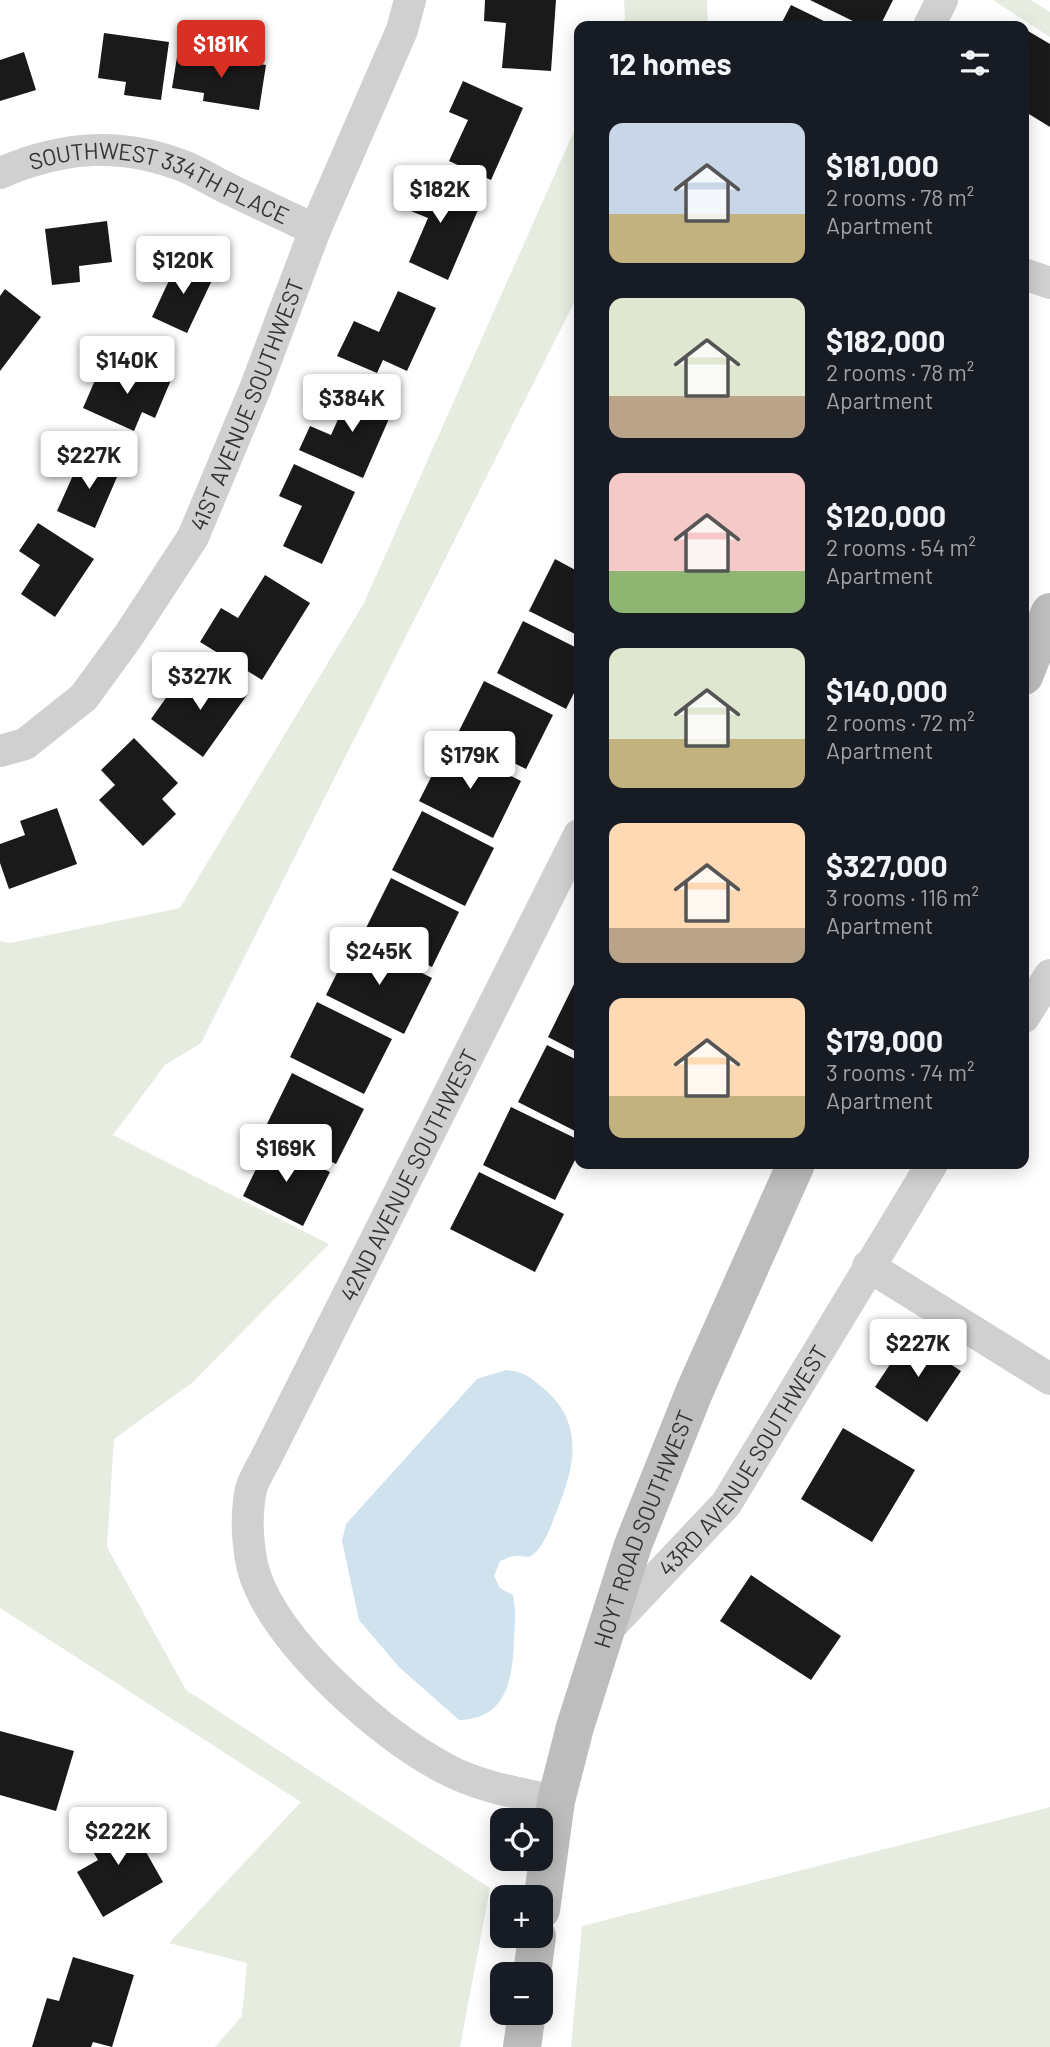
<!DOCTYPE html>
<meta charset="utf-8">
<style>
:root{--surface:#171b24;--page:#20242c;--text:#f1f3f6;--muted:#9ea1a6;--accent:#d93025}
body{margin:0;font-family:Barlow,sans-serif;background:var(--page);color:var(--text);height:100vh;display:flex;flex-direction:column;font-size:26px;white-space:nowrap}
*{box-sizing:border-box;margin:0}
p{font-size:23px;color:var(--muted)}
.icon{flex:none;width:38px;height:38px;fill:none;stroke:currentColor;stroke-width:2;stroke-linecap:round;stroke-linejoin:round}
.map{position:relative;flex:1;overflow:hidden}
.sheet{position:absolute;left:574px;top:21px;width:455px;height:1148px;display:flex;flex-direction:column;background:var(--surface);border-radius:14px;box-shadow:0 4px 18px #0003}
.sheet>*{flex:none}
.fabs{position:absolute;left:490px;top:1808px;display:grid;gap:14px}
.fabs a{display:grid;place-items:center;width:63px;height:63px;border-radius:14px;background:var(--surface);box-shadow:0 4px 18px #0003;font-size:35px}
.price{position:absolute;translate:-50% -60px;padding:0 16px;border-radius:7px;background:#fff;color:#222;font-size:23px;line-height:46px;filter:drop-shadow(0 2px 4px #0008)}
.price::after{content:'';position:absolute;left:50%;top:42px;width:21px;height:16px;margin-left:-10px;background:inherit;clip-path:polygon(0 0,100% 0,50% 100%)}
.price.active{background:var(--accent);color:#fff}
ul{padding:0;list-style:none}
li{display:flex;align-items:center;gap:21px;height:175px;padding:0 35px}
li span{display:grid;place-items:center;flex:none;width:196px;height:140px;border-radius:14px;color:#555}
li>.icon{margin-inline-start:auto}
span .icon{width:84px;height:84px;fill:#fffc;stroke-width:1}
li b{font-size:30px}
h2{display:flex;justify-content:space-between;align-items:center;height:84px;padding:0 35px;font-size:30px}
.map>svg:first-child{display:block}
.green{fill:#e6ecdf}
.water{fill:#cfe2ee}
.building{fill:#1a1a1a}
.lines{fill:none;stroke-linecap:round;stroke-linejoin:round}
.minor{stroke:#d0d0d0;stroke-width:32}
.secondary{stroke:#bdbdbd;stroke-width:38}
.labels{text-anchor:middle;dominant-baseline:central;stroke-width:7;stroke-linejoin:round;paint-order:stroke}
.street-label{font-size:23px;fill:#333;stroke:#fff}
</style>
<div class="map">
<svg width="1050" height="2047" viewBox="0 0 1050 2047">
<rect width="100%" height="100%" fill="#fff"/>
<!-- green -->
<path class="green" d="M624 0H707L708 26H621L625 18Z
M993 0H1031L1050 12V37Z
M579 120V293L201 1043 165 1065 113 1135 329 1244 193 1382 114 1439 107 1547 186 1690 490 1888 460 2047H215L242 2016 247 1963 169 1943 301 1802 0 1608V941L10 943 180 908 364 603Z
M1050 1807V2047H571L582 1926Z"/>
<!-- water -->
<path class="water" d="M506 1370C525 1372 529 1376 543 1388 583 1421 576 1463 559 1505 553 1520 547 1541 535 1553 528 1560 523 1555 515 1556 510 1556 504 1560 500 1561L494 1576 500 1588 513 1595C516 1610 515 1624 514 1639 513 1678 507 1719 459 1720L399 1667 359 1620 342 1541 346 1524 477 1379Z"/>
<!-- building -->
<path class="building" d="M485 0H556L551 71 502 68 506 23 484 21Z
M810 0H893L880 26H863Z
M791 5 834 26H780Z
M1028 31 1050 44V127L1024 111V38Z
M104 33 169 42 161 100 124 95 126 82 98 78Z
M178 51 266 65 259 110 203 101 204 93 172 88Z
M24 52 36 90 0 101V60Z
M463 81 523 108 491 180 449 161 468 120 449 112Z
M416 174 481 203 448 280 409 262 428 218 401 207Z
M107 221 112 262 79 266 80 282 52 285 45 229Z
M179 259 214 276 187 333 152 317Z
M5 289 41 317 0 371V296Z
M398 291 436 308 407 371 383 360 377 373 337 356 354 321 379 332Z
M129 362 171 380 155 418 142 412 134 431 83 408 99 371 120 381Z
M353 386 395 405 363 478 299 450 310 426 331 435Z
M83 453 120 470 95 528 57 511Z
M294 464 355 492 322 564 283 546 302 506 279 496Z
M38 523 94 559 55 617 21 594 40 565 19 551Z
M555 559 579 572V636L529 611Z
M265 575 310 603 262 680 200 642 221 608 238 618Z
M523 621 579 649V683L566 709 497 673Z
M209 668 247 695 203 757 151 719 173 688 187 698Z
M484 681 553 715 526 769 457 735Z
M134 738 178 783 162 799 176 814 143 846 99 800 115 785 101 770Z
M448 744 521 781 493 838 419 801Z
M57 808 77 864 9 889 0 863V844L25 835 20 821Z
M422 811 494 848 465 906 392 870Z
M391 878 459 912 432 967 363 934Z
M354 939 432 978 404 1034 326 995Z
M579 974V1053L548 1037Z
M317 1002 392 1039 364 1094 290 1057Z
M547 1045 579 1061V1133L518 1102Z
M292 1073 364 1109 336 1164 265 1128Z
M511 1107 579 1140V1152L555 1200 483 1165Z
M269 1142 330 1172 303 1226 243 1196Z
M479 1172 564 1214 535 1272 450 1229Z
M908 1337 961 1371 927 1422 875 1387Z
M843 1428 915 1470 872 1542 801 1499Z
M751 1575 841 1636 811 1680 720 1621Z
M0 1731 74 1751 56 1811 0 1795Z
M125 1815 163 1882 103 1917 77 1872 98 1860 85 1838Z
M73 1957 134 1975 112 2047 93 2042 91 2047H32L47 1998 59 2001Z"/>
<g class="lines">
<!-- minor -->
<g class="minor">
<path d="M929 26 942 0"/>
<path id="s1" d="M0 173C63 146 121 141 186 167 200 173 214 182 229 189 257 203 287 216 315 230"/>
<path d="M1024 274 1050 283"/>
<path id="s2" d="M0 751 25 744 84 697 129 635 193 537 255 389 315 230 402 30 410 0"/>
<path d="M1024 1017 1050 975"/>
<path d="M868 1266 1050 1379"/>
<path id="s3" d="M606 1631 726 1504 932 1164"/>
<path id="s4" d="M556 1801C518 1793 479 1787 444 1768 381 1734 290 1654 260 1588 247 1561 245 1518 251 1489 254 1479 260 1469 265 1460L579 835"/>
</g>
<!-- secondary -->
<g class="secondary">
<path d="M1024 676 1050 612"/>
<path id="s5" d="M541 1910 556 1801 575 1727 633 1545 695 1390 796 1164"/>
<path d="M532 1974 537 1936"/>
<path d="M522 2047 527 2012"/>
</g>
</g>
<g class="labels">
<!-- street labels -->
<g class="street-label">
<text stroke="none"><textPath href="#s1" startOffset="168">SOUTHWEST 334TH PLACE</textPath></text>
<text stroke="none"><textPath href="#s2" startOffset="438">41ST AVENUE SOUTHWEST</textPath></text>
<text stroke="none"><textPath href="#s4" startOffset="830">42ND AVENUE SOUTHWEST</textPath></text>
<text stroke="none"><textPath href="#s3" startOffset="220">43RD AVENUE SOUTHWEST</textPath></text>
<text stroke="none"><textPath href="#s5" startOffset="396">HOYT ROAD SOUTHWEST</textPath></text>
</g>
</g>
</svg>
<div class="fabs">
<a><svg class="icon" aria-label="locate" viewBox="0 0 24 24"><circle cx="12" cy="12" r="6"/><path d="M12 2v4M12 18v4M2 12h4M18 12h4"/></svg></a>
<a>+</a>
<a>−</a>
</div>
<b class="price active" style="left:221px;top:80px">$181K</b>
<b class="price" style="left:440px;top:225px">$182K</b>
<b class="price" style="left:183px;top:296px">$120K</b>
<b class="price" style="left:127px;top:396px">$140K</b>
<b class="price" style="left:352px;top:434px">$384K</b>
<b class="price" style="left:89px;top:491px">$227K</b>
<b class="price" style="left:200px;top:712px">$327K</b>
<b class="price" style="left:470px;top:791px">$179K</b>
<b class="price" style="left:379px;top:987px">$245K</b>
<b class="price" style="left:286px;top:1184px">$169K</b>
<b class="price" style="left:918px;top:1379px">$227K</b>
<b class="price" style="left:118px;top:1867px">$222K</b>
<section class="sheet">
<h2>12 homes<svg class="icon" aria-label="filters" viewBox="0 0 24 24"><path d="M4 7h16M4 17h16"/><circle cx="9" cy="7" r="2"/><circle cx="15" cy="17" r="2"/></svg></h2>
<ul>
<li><span style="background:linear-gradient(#c9d6e8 65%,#c2b280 0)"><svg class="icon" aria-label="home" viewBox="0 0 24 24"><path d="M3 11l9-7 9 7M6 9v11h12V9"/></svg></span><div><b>$181,000</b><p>2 rooms · 78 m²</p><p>Apartment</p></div></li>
<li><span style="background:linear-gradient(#dfe7d0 70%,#b9a48a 0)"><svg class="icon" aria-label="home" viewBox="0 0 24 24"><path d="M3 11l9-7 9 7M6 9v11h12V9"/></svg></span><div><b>$182,000</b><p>2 rooms · 78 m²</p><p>Apartment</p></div></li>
<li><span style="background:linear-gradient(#f6c9c9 70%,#8fb573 0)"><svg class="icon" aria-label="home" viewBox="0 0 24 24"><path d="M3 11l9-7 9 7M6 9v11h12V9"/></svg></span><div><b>$120,000</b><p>2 rooms · 54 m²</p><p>Apartment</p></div></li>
<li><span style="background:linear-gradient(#dfe7d0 65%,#c2b280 0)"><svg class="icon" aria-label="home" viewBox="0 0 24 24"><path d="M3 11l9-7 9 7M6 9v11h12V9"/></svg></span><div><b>$140,000</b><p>2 rooms · 72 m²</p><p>Apartment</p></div></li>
<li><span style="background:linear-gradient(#ffd9b3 75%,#b9a48a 0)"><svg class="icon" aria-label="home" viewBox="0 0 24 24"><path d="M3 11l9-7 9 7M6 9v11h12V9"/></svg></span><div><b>$327,000</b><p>3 rooms · 116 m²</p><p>Apartment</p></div></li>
<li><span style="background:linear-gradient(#ffd9b3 70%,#c2b280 0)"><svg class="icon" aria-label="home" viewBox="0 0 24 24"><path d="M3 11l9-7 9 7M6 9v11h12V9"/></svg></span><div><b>$179,000</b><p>3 rooms · 74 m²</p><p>Apartment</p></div></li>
</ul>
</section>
</div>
